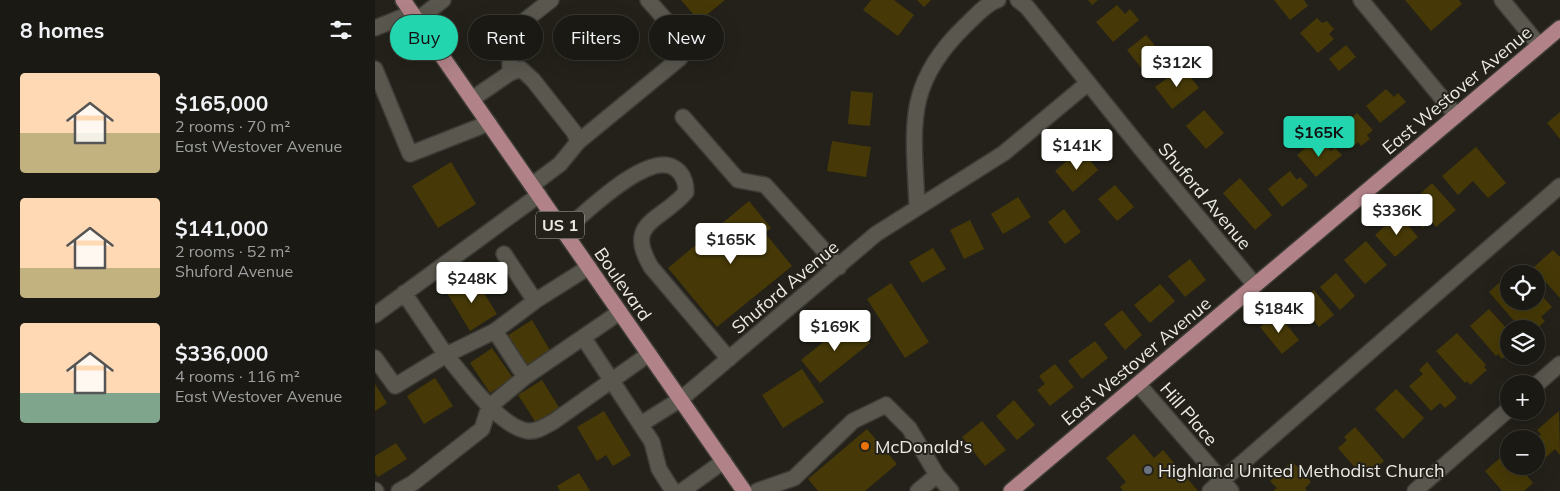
<!DOCTYPE html>
<meta charset="utf-8">
<style>
:root{--surface:#1a1913;--page:#23221c;--text:#f1f3f6;--muted:#9fa0a0;--line:#383833;--accent:#23d5af}
body{margin:0;font-family:Mulish,sans-serif;background:var(--page);color:var(--text);height:100vh;display:flex;flex-direction:column;font-size:19px;white-space:nowrap}
*{box-sizing:border-box;margin:0}
p{font-size:16px;color:var(--muted)}
.icon{flex:none;width:28px;height:28px;fill:none;stroke:currentColor;stroke-width:2;stroke-linecap:round;stroke-linejoin:round}
.map{position:relative;flex:1;overflow:hidden}
.panel{display:flex;flex-direction:column;background:var(--surface);width:375px}
.panel>*{flex:none}
.top-card{position:absolute;left:15px;top:15px;width:475px;height:45px;display:flex;gap:10px}
.fabs{position:absolute;left:1125px;top:265px;display:grid;gap:10px}
.fabs a{display:grid;place-items:center;width:45px;height:45px;border-radius:50%;background:var(--surface);box-shadow:0 5px 20px #0002,0 0 0 1px var(--line);font-size:25px}
.price{position:absolute;translate:-50% -42px;padding:0 11px;border-radius:5px;background:#fff;color:#222;font-size:16px;line-height:32px;filter:drop-shadow(0 1px 2px #0008)}
.price::after{content:'';position:absolute;left:50%;top:30px;width:15px;height:11px;margin-left:-8px;background:inherit;clip-path:polygon(0 0,100% 0,50% 100%)}
.price.current{background:var(--accent);color:#111}
ul{padding:0;list-style:none}
li{display:flex;align-items:center;gap:15px;height:125px;padding:0 20px}
li span{display:grid;place-items:center;flex:none;width:140px;height:100px;border-radius:5px;color:#555}
li>.icon{margin-inline-start:auto}
span .icon{width:60px;height:60px;fill:#fffc;stroke-width:1}
li b{font-size:21px}
h2{display:flex;justify-content:space-between;align-items:center;height:60px;padding:0 20px;font-size:21px}
.tag{padding:0 18px;border-radius:22px;background:var(--surface);box-shadow:0 5px 20px #0002,0 0 0 1px var(--line);font-size:18px;line-height:45px}
.tag.current{background:var(--accent);color:#111}
main{display:flex;flex:1;min-height:0}
.map>svg:first-child{display:block}
.building{fill:#463907}
.lines{fill:none;stroke-linecap:round;stroke-linejoin:round}
.minor-casing{stroke:#3d3b36;stroke-width:18}
.major-casing{stroke:#3d3b36;stroke-width:18}
.minor{stroke:#59574e;stroke-width:15}
.major{stroke:#b18388;stroke-width:15}
.food-dot{fill:#e8710a;stroke:#232119;stroke-width:2}
.worship-dot{fill:#6b7280;stroke:#232119;stroke-width:2}
.labels{text-anchor:middle;dominant-baseline:central;stroke-width:4;stroke-linejoin:round;paint-order:stroke}
.shield{fill:#232119;stroke:#afaea8;stroke-width:1}
.shield-label{font-size:16px;font-weight:bold;fill:#ebeae5}
.street-label{font-size:18px;fill:#ebeae5;stroke:#232119}
.poi-label{font-size:18px;fill:#ebeae5;stroke:#232119;text-anchor:start}
</style>
<main>
<section class="panel">
<h2>8 homes<svg class="icon" aria-label="filters" viewBox="0 0 24 24"><path d="M4 7h16M4 17h16"/><circle cx="9" cy="7" r="2"/><circle cx="15" cy="17" r="2"/></svg></h2>
<ul>
<li><span style="background:linear-gradient(#ffd9b3 60%,#c2b280 0)"><svg class="icon" aria-label="home" viewBox="0 0 24 24"><path d="M3 11l9-7 9 7M6 9v11h12V9"/></svg></span><div><b>$165,000</b><p>2 rooms · 70 m²</p><p>East Westover Avenue</p></div></li>
<li><span style="background:linear-gradient(#ffd9b3 70%,#c2b280 0)"><svg class="icon" aria-label="home" viewBox="0 0 24 24"><path d="M3 11l9-7 9 7M6 9v11h12V9"/></svg></span><div><b>$141,000</b><p>2 rooms · 52 m²</p><p>Shuford Avenue</p></div></li>
<li><span style="background:linear-gradient(#ffd9b3 70%,#7fa58c 0)"><svg class="icon" aria-label="home" viewBox="0 0 24 24"><path d="M3 11l9-7 9 7M6 9v11h12V9"/></svg></span><div><b>$336,000</b><p>4 rooms · 116 m²</p><p>East Westover Avenue</p></div></li>
</ul>
</section>
<div class="map">
<svg width="1185" height="491" viewBox="0 0 1185 491">
<rect width="100%" height="100%" fill="#232119"/>
<!-- building -->
<path class="building" d="M306 0H350L324 21Z
M496 0H519L539 15 523 36 488 10Z
M542 0H556L549 7Z
M713 0H723L717 5Z
M899 0H929L933 6 915 20Z
M1030 0H1084L1087 4 1056 31Z
M742 5 750 14 755 9 764 20 738 42 721 22Z
M942 18 947 23 952 21 959 29 954 34 959 39 943 53 925 33Z
M771 35 794 62 774 78 752 50Z
M971 45 981 57 964 71 954 59Z
M808 67 824 88 797 109 780 87Z
M1011 89 1019 97 1023 93 1031 102 1005 123 991 106Z
M476 91 498 93 495 126 473 124Z
M829 110 849 133 831 149 811 126Z
M1185 112V139L1172 123Z
M982 113 998 130 992 135 995 139 986 146 983 142 977 148 961 131Z
M457 141 496 147 491 177 452 171Z
M938 142 943 148 949 143 956 151 960 148 967 155 941 177 922 155Z
M1101 147 1131 183 1113 198 1098 181 1083 195 1067 176Z
M706 149 723 170 698 192 680 171Z
M76 162 101 204 63 228 37 186Z
M915 171 922 180 925 177 933 186 907 207 893 189Z
M865 178 897 215 880 230 848 193Z
M1057 183 1081 210 1061 227 1056 221 1048 228 1030 208Z
M740 185 759 207 742 221 723 199Z
M643 197 656 217 628 234 616 214Z
M374 201 396 228 390 233 417 266 342 327 293 268Z
M689 209 706 232 690 244 673 222Z
M1023 214 1043 237 1020 257 1000 235Z
M595 220 609 249 589 259 575 230Z
M991 241 1012 265 990 284 969 260Z
M558 248 571 269 547 283 534 262Z
M1178 250 1185 257V298L1158 268Z
M815 259 831 280 810 297 793 276Z
M961 273 980 296 965 310 945 287Z
M1133 275 1134 301H1161V289L1177 307 1166 317 1170 321 1162 329 1155 327 1146 329 1114 292Z
M99 277 122 314 95 331 72 293Z
M516 283 554 342 530 358 492 299Z
M785 284 800 301 775 323 759 305Z
M939 290 959 315 944 327 924 302Z
M1114 309 1134 331V352L1127 359 1123 354 1121 356 1095 326Z
M747 310 767 335 750 350 729 324Z
M902 313 924 340 907 354 885 327Z
M157 320 176 352 151 367 132 336Z
M476 320 495 343 445 383 426 360Z
M1082 333 1111 365 1109 367 1112 370 1095 385 1092 381 1090 383 1061 351Z
M720 341 733 358 707 379 693 361Z
M117 348 138 378 115 393 95 363Z
M1052 362 1082 398 1070 408 1065 403 1056 411 1034 386 1048 374 1044 370Z
M680 364 699 387 675 406 662 390 670 384 664 376Z
M427 369 449 402 408 428 387 395Z
M60 378 78 406 49 424 32 396Z
M167 380 188 414 165 429 143 395Z
M0 384 12 403 0 411Z
M1021 389 1049 418 1028 439 1000 409Z
M639 400 660 425 642 440 621 416Z
M229 411 256 455 238 466 231 455 222 461 202 427Z
M1184 411 1185 455 1180 449 1167 461 1161 455V439L1166 434 1162 430Z
M607 421 631 450 610 466 587 437Z
M980 427 1009 461 989 478 963 448 972 440 969 437Z
M492 429 522 464 490 491H443L433 479Z
M759 434 779 458 788 450 823 491H748L745 487 751 482 731 458Z
M21 443 32 459 3 477 0 473V456Z
M1132 452 1134 455V466H1144L1158 483 1149 491H1127L1110 471Z
M917 461 936 482 930 488 932 491H898L902 488 895 481Z
M204 473 215 491H185L182 486Z"/>
<g class="lines">
<defs>
<path id="minor" d="M643 0 652 7 768 151 880 285
M986 0 1081 115
M1127 0 1164 45
M42 20 68 0
M0 28 37 13
M0 69 35 154 114 123
M135 73V32L176 0
M97 99 135 73 146 69 158 80 199 132 203 142 185 164 157 185
M308 117 363 180 390 185 464 267
M203 142 304 59 310 51 312 44 273 0
M542 207C539 128 528 86 590 26 599 18 611 3 623 0
M189 231C209 214 275 148 301 169 309 175 311 183 311 192 286 222 249 221 276 267L354 359
M129 254 160 301
M29 293 71 355 120 331 160 301 214 267
M0 315 164 195
M120 331 150 377
M208 337 277 442 284 469 298 491
M0 358 20 386 71 355C89 376 124 427 153 431 162 432 170 426 178 422L274 354
M763 384 856 491
M1161 385 1185 364
M266 424 306 399 501 234 629 153 713 83
M0 490 1 491
M24 491 38 483 107 429 114 407 150 377 245 312
M307 491 349 461
M382 491 419 478 478 421 511 405 534 428 562 475 576 491
M543 491 562 475
M835 491 1185 186
M1040 491 1134 409"/>
<path id="major" d="M28 0 369 491
M636 491 1185 28"/>
</defs>
<!-- minor casing -->
<use href="#minor" class="minor-casing"/>
<!-- major casing -->
<use href="#major" class="major-casing"/>
<!-- minor -->
<use href="#minor" class="minor"/>
<!-- major -->
<use href="#major" class="major"/>
</g>
<!-- markers -->
<circle class="food-dot" cx="490" cy="446" r="5"/>
<circle class="worship-dot" cx="773" cy="470" r="5"/>
<g class="labels">
<!-- shield labels -->
<rect class="shield" x="161" y="211.5" width="48" height="27" rx="4"/>
<g class="shield-label">
<text x="185" y="225">US 1</text>
</g>
<!-- street labels -->
<g class="street-label">
<text transform="translate(1082 90) rotate(-40)">East Westover Avenue</text>
<text transform="translate(830 196) rotate(50)">Shuford Avenue</text>
<text transform="translate(248 284) rotate(55)">Boulevard</text>
<text transform="translate(410 287) rotate(-40)">Shuford Avenue</text>
<text transform="translate(761 361) rotate(-40)">East Westover Avenue</text>
<text transform="translate(814 414) rotate(49)">Hill Place</text>
</g>
<!-- poi labels -->
<g class="poi-label">
<text x="500" y="446">McDonald's</text>
<text x="783" y="470">Highland United Methodist Church</text>
</g>
</g>
</svg>
<div class="fabs">
<a><svg class="icon" aria-label="locate" viewBox="0 0 24 24"><circle cx="12" cy="12" r="6"/><path d="M12 2v4M12 18v4M2 12h4M18 12h4"/></svg></a>
<a><svg class="icon" aria-label="layers" viewBox="0 0 24 24"><path d="M12 4l9 5-9 5-9-5zM3 14l9 5 9-5"/></svg></a>
<a>+</a>
<a>−</a>
</div>
<b class="price" style="left:802px;top:88px">$312K</b>
<b class="price current" style="left:944px;top:158px">$165K</b>
<b class="price" style="left:702px;top:171px">$141K</b>
<b class="price" style="left:1022px;top:236px">$336K</b>
<b class="price" style="left:356px;top:265px">$165K</b>
<b class="price" style="left:97px;top:304px">$248K</b>
<b class="price" style="left:904px;top:334px">$184K</b>
<b class="price" style="left:460px;top:352px">$169K</b>
<div class="top-card">
<a class="tag current">Buy</a>
<a class="tag">Rent</a>
<a class="tag">Filters</a>
<a class="tag">New</a>
</div>
</div>
</main>
